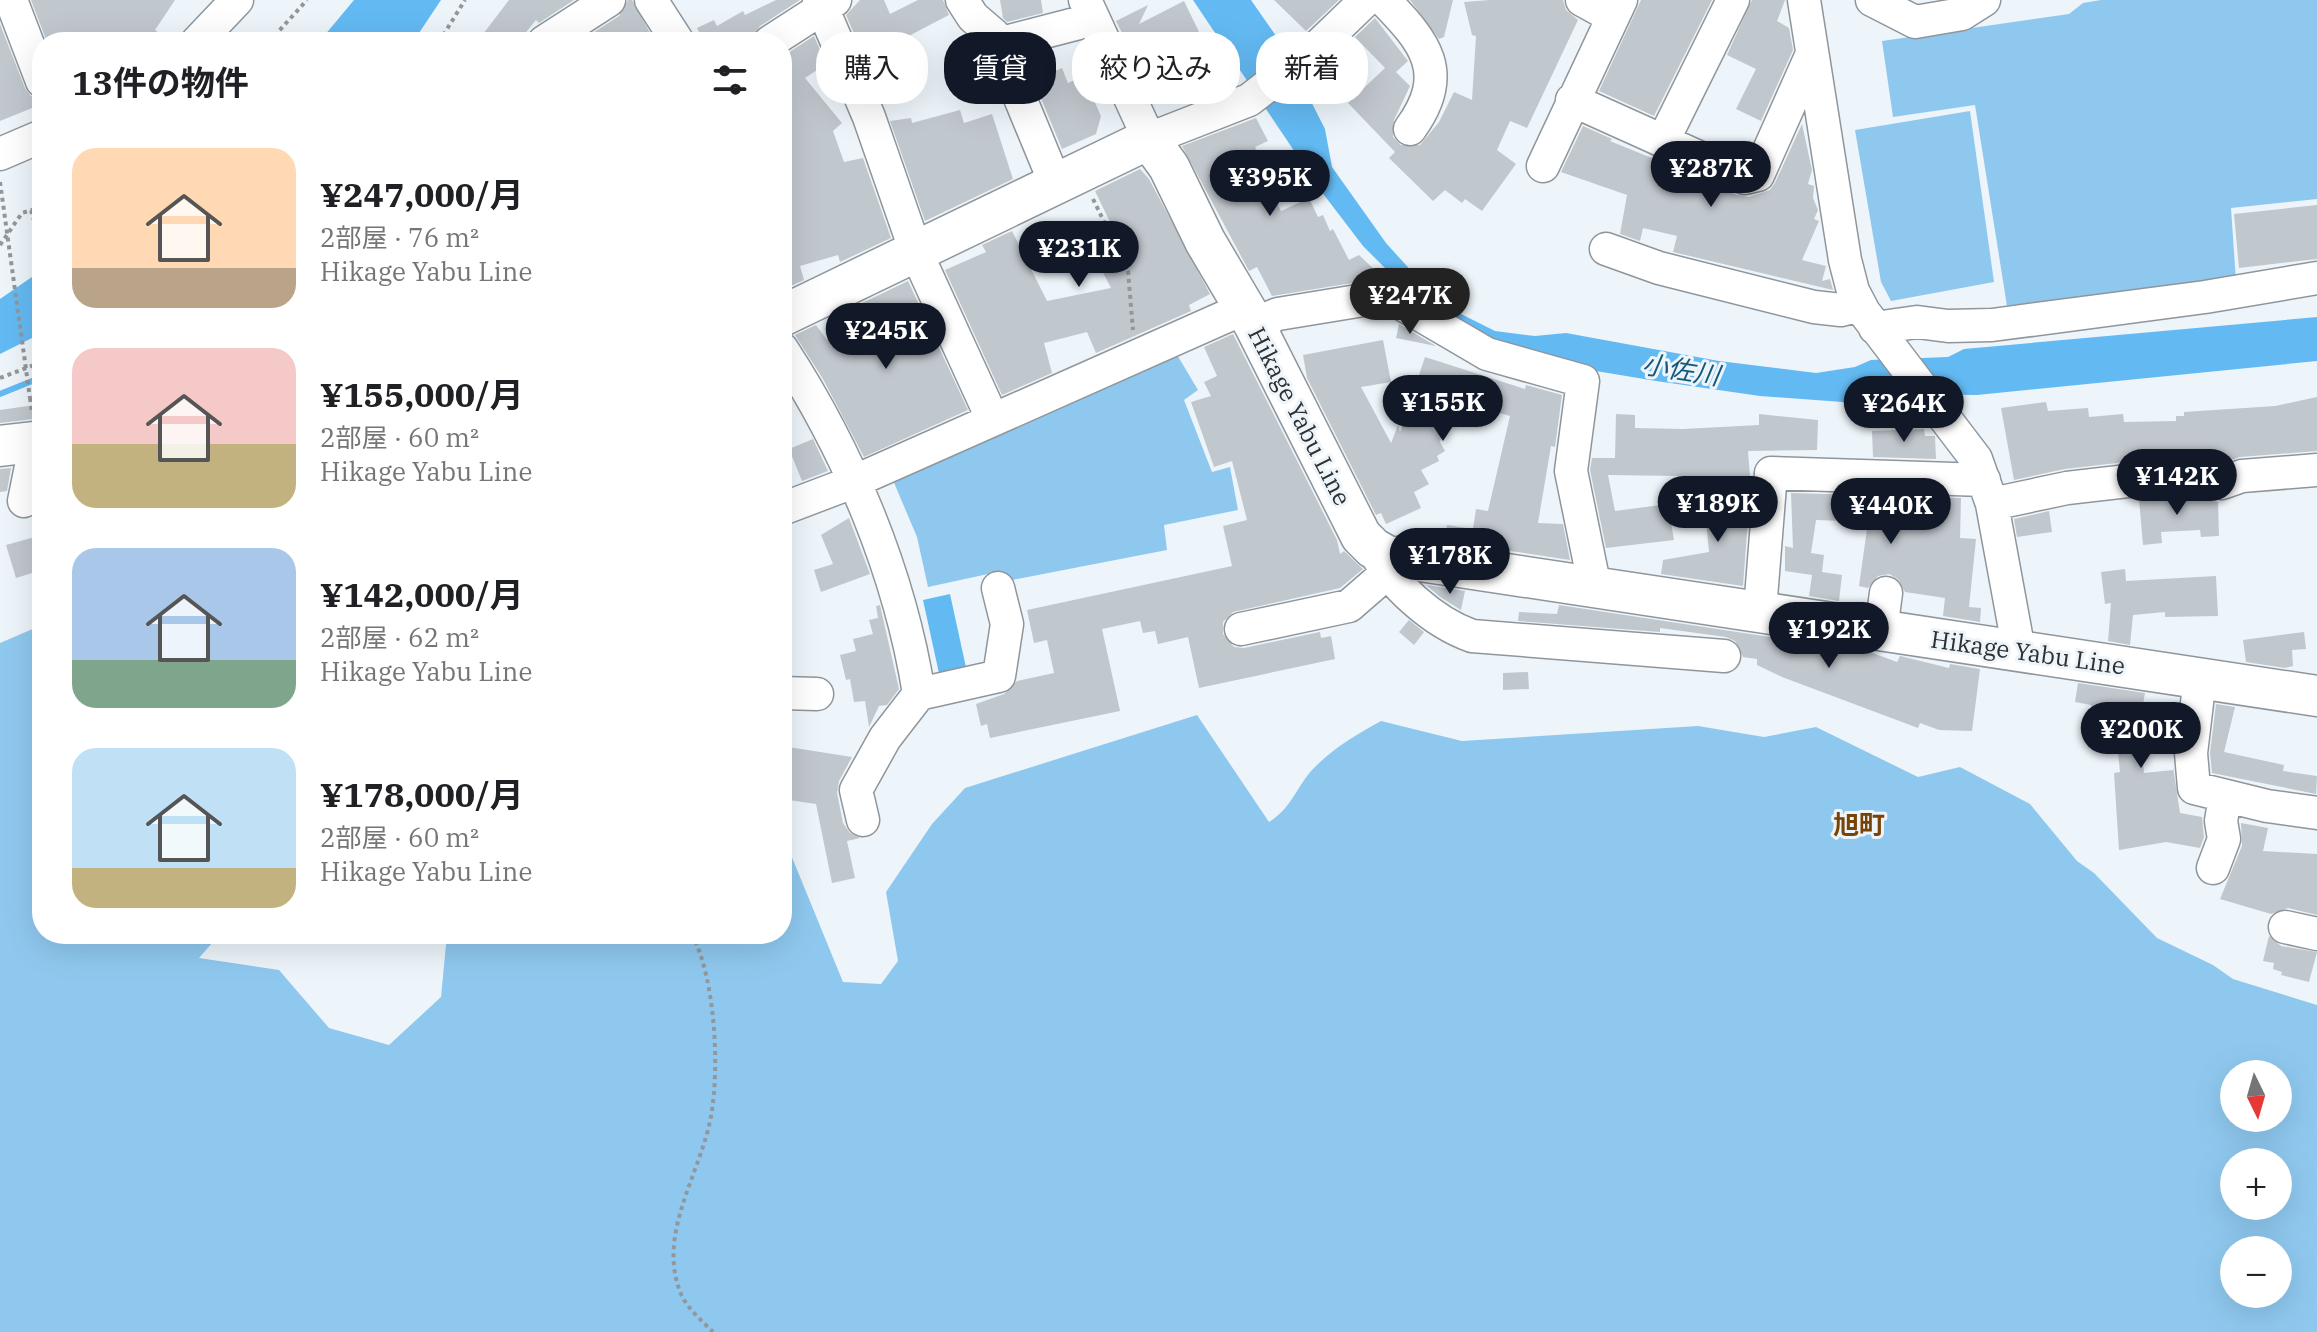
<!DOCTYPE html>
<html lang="ja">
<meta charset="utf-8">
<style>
:root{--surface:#fff;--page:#f2f2f2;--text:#202124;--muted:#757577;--accent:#111827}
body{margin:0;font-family:"IBM Plex Serif","Noto Sans JP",serif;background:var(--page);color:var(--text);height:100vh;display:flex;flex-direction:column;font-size:30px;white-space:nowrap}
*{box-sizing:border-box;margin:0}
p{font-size:26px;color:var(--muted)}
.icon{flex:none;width:44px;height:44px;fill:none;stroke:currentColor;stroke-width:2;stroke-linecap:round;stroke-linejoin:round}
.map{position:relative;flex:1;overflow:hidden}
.panel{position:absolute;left:32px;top:32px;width:760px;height:912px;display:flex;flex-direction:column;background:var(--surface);border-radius:32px;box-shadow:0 8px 32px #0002}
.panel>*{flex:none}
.hud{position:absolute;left:816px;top:32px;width:760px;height:72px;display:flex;gap:16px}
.needle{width:52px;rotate:175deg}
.tools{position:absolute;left:2220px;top:1060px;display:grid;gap:16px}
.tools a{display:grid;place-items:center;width:72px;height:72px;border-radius:50%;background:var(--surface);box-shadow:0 8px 32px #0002;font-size:40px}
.price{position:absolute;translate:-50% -68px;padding:0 18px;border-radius:28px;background:var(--accent);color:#fff;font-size:26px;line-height:52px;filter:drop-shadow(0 2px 4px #0008)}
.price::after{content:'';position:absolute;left:50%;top:48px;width:24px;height:18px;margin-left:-12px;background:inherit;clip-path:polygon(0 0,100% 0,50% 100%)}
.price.on{background:#222;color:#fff}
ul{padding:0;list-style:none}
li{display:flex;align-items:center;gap:24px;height:200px;padding:0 40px}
li span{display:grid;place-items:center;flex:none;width:224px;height:160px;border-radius:24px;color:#555}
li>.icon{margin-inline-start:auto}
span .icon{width:96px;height:96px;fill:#fffc;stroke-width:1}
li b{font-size:34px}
h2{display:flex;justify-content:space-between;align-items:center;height:96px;padding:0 40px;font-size:34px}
.chip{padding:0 28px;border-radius:32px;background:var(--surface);box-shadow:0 8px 32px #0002;font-size:28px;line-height:72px}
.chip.on{background:var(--accent);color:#fff}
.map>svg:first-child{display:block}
.green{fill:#8fc8ef;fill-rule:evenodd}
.water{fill:#63baf3}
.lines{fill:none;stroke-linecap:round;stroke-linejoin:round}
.stream{stroke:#63baf3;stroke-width:6}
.building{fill:#c0c7cd}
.minor-casing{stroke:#8f969b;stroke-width:35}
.major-casing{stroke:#8f969b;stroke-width:43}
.path{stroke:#92979b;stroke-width:4;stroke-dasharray:4 4;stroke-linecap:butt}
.minor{stroke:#fff;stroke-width:32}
.major{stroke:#fff;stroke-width:40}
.path-bridge{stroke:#92979b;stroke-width:4;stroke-dasharray:4 4;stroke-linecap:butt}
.labels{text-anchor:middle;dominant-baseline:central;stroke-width:6;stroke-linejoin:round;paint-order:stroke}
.street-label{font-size:24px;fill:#2d2f31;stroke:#edf5fa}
.water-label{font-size:26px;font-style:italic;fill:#15577d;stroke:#edf5fa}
.neighbourhood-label{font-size:26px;font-weight:bold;fill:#794206;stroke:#edf5fa}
</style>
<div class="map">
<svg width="2317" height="1332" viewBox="0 0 2317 1332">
<rect width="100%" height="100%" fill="#edf5fa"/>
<!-- green -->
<path class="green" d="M2101 0H2317V199L2231 208 2236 281 2007 306 1975 105 1893 117 1882 41 2069 14 2083 3Z
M1970 111 1994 282 1891 301 1881 282 1855 130Z
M1176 353 1198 390 1184 400 1212 472 1230 467 1238 510 1164 525 1167 550 991 584 988 574 928 587 917 537 892 478Z
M42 625V934H220L199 958 279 970 329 1028 389 1045 441 997 447 934H782V833L843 982 881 984 898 961 886 892 932 824 965 788 1197 715 1269 822C1292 808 1296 787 1313 769 1333 748 1356 735 1381 721L1462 741 1698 726 1764 737 1816 727 1918 777 1960 767 2030 804 2077 861 2094 873 2157 938 2213 965 2233 979 2317 1005V1332H0V643ZM2278 1074V1118H2234V1074ZM2234 1162H2278V1206H2234ZM2234 1250H2278V1294H2234Z"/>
<!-- water -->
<path class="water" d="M354 0H441L413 42H319Z
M1193 0H1251L1283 46 1325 129 1332 167 1386 243 1425 286 1459 313 1495 331 1535 336 1566 333 1719 361 1816 373 1855 367 1871 360 1948 357 1964 349 2317 317V361L1977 395 1894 394 1856 403 1760 396 1656 381 1596 371 1493 344 1406 289 1363 246 1321 191Z
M42 270V333L0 354V299Z
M950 594 967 672 940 678 923 600Z"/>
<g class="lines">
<!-- stream -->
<path class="stream" d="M0 394 42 377"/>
</g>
<!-- building -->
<path class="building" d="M31 0H175L155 30 171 42H124L117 32 90 42H47Z
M509 0H574L539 23 536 20 518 42H477Z
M628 0H632L655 42H579L619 16Z
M776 0H800L760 26 750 42H697L701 36 697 28 714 20 717 26 743 11 745 15Z
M860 0H884L890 14 918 0H943L949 15 897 42 902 53 895 56 899 65 873 77 846 15Z
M1000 0H1041L1043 13 1007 22 1003 18Z
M1274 0H1339L1306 31Z
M1410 0H1453L1444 37 1439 39Z
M1490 0H1563L1566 10 1578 20 1527 128 1510 121 1497 150 1516 164 1482 211 1465 199 1462 203 1445 190 1433 201 1389 158 1395 152 1348 103 1385 68 1355 37 1375 18 1408 61 1396 72 1410 86 1394 120 1393 137 1401 145H1420L1439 122 1454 92 1472 100 1476 36 1472 35 1464 2Z
M1641 0H1712L1654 116 1599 91Z
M1752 0H1785L1777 21 1789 28 1793 50 1761 121 1736 109 1756 69 1727 55Z
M1184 1 1202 38 1218 55 1233 86 1203 98 1197 84 1171 97 1150 89 1116 21 1148 5 1139 24Z
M0 24 25 88 31 96 42 100V104L0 121Z
M814 36 826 64 805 78 842 123 833 131 844 162 863 158 891 238 840 262 838 255 800 266 804 280 784 289 782 57Z
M1039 53 1041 77 1062 68 1068 83 1083 76 1101 116 1096 134 1062 149 1024 57Z
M960 110 964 123 992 114 1013 179 925 221 890 121 911 118 912 123Z
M1256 118 1268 141 1255 147 1271 178 1265 180 1281 211 1309 198 1318 217 1323 215 1330 231 1333 229 1349 260 1359 255 1383 278 1272 296 1257 267 1249 271 1182 146Z
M1802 124 1812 170 1808 184 1814 186 1813 198 1818 210 1814 219 1819 221 1802 260 1826 266 1822 281 1830 279 1833 290 1673 252 1677 236 1643 228 1640 241 1620 234 1627 195 1561 172 1583 126 1612 139 1610 141 1664 163 1662 169 1694 182 1696 177 1737 195 1749 197 1770 190 1775 183Z
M1140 169 1149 179 1210 294 1189 305 1191 311 1096 353 1087 332 1044 343 1052 373 1002 395 945 270 986 252 982 245 1012 231 1047 301 1111 288 1098 263 1124 251 1095 191Z
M2317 205V259L2239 268 2234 214Z
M908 281 968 410 864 457 823 379 795 335 816 325 827 340 861 317 854 307Z
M1399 324 1436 346 1396 338Z
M1233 334 1337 540 1340 554 1344 551 1363 569 1340 588 1233 612 1223 622V634L1234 647 1244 648 1320 632 1321 638 1331 636 1335 659 1199 688 1188 637 1158 644 1155 631 1143 633 1140 621 1102 629 1120 711 990 738 987 724 981 726 976 704 1004 694 1017 681 1054 673 1047 640 1034 643 1027 610 1232 566 1223 526 1247 520 1232 461 1214 467 1191 402 1211 396 1204 382 1217 376 1204 347Z
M1383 340 1391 382 1361 387 1391 443 1398 425 1400 432 1425 357 1525 389 1526 385 1562 395 1555 447 1551 446 1538 523 1563 524 1570 560 1445 541 1447 525 1473 529 1476 509 1488 511 1510 416 1481 408 1480 412 1454 405 1440 442 1445 451 1437 456 1439 461 1421 470 1429 484 1414 492 1421 508 1386 524 1381 513 1376 515 1307 378 1303 355Z
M2317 397V451L2240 457 2220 464 2169 457 2065 469 2014 480 2001 408 2046 402 2048 411 2088 408 2089 417 2123 414 2124 422 2176 421V416H2184V412L2275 406Z
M42 404V418L0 423V410Z
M1616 414 1635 415V428L1683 429 1759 425V414L1818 420 1817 450 1748 451 1750 477 1608 475 1615 511 1668 504 1674 540 1606 548 1590 470 1592 458H1615Z
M1924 429 1925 436H1935L1936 459 1873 457 1872 431Z
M813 439 828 471 802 481 789 449Z
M11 468 7 491 0 492V469Z
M1750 493 1743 586 1661 574 1663 560 1709 552 1704 499Z
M1791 493 1961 498 1960 538 1976 539 1969 607 1981 608 1980 622 1943 616 1945 598 1905 592 1898 579 1889 574 1878 576 1868 588 1859 586 1868 522 1816 520 1811 553 1824 555 1822 572 1842 575 1839 601 1809 596 1812 575 1785 571V546L1793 548Z
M2171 495 2218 502 2219 536 2201 537 2200 530 2161 532 2162 543 2143 545 2139 499Z
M2049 511 2052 532 2017 537 2014 519Z
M849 518 870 574 821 592 814 570 833 564 821 535Z
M42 535V570L16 578 6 545Z
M2125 569 2126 581 2216 576 2218 616 2165 617V612L2133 615 2130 645 2108 641 2111 603 2105 604 2101 572Z
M1426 585 1465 591 1461 610 1440 597Z
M880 605 899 689 887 705 879 706 869 727 865 701 854 702 850 679 846 680 840 655 856 651 853 639 873 634 869 620 878 618 876 606Z
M1559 605 1870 652 1897 662 1900 656 1949 668 1950 664 1980 669 1972 731 1939 730 1920 723 1918 728 1782 677 1757 665V659L1743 657 1735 641 1726 637 1660 628V632L1518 621 1519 612 1557 614Z
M1409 620 1424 632 1414 645 1399 632Z
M2304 632 2306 649 2292 650 2293 666 2285 668 2246 662 2243 640Z
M1528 672 1529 689 1503 690V673Z
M2078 683 2145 693 2143 704 2178 706 2174 734 2141 732 2144 773 2173 770V767L2180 813 2202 817 2204 837 2200 848 2166 842 2119 850 2114 773 2120 772 2116 732 2093 734 2091 705 2075 702Z
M2216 704 2235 707 2224 752 2284 765 2283 771 2317 776 2316 794 2212 773 2210 753Z
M782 746 852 757 839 781 837 793 843 823 850 833 860 838 847 841 855 878 832 883 816 804 789 800 792 784 782 782Z
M2241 823 2268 828 2263 851 2317 854V915L2288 908 2271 914 2220 899 2242 846Z
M2269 936 2281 946 2317 952 2309 982 2281 975 2282 972 2273 969 2274 963 2263 961Z"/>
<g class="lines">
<defs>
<path id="minor" d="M11 0 42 81
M651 0 678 42
M819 0 869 117 916 252 992 418
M962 0 973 17 994 35 1056 185
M1085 0 1149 139 1249 100 1314 50 1366 0
M1384 0C1425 42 1451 73 1410 129
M1582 0 1613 17
M1804 0 1845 260 1853 291 1864 312 1976 459 1992 504 2019 651
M1872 0 1915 22 1962 14 1984 0
M197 42 237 0
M544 42 609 0
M770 42 835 0
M998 44 1079 23
M1572 100 1745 178 1758 175 1811 56
M1663 141 1733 0
M0 154 42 136
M1543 166 1621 0
M1606 249 1659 268 1814 307 1841 310 1860 305
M1254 324 1278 314 1388 296 1487 354 1583 381 1571 471 1595 588
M1875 328 1917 322 1948 326 1992 325 2205 297 2317 278
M782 349C849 452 900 573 919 694L885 738 856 790 863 820
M24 501 36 442
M1992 504 2067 488 2171 476 2222 483 2242 476 2317 470
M782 509 853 482 1245 308
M1373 548C1391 585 1433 622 1472 636L1724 656
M1760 610 1771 473 1984 480
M1241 629 1349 606 1387 573
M1881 630 1886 593
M2200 678 2191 753 2194 788 2267 806 2317 813
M782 693 817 694
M919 694 999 676 1007 624 998 588
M2213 868 2224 839 2221 821 2225 797
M2285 927 2317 934"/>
<path id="major" d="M782 316 1149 139 1169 167 1205 241 1254 324 1361 536 1373 548 1387 556 2317 696
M0 446 42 441"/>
</defs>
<!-- minor casing -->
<use href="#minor" class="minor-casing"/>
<!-- major casing -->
<use href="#major" class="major-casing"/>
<!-- path -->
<path class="path" d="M162 42 172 32
M269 42 307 0
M439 42 465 0
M1093 199 1128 271 1133 330
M31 210 37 231
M0 245 22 213 42 207
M0 378 42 362
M30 398 32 412
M782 809 791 812
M692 934C715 979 720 1066 711 1116 701 1173 656 1234 681 1294 687 1308 703 1322 713 1332"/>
<!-- minor -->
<use href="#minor" class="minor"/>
<!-- major -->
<use href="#major" class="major"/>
<!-- path-bridge -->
<path class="path-bridge" d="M0 182 30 398"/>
</g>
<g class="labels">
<!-- street labels -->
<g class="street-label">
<text transform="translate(1300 416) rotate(63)">Hikage Yabu Line</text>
<text transform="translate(2028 652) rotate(8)">Hikage Yabu Line</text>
</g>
<!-- water labels -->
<g class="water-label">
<text transform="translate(1681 369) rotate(9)">小佐川</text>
</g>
<!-- neighbourhood labels -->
<g class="neighbourhood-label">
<text x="1859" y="824">旭町</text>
</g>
</g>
</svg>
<div class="tools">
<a><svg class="needle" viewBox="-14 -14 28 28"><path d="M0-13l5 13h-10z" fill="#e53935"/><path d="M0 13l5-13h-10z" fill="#757577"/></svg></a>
<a>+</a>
<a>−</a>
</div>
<b class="price" style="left:1711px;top:209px">¥287K</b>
<b class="price" style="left:1270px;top:218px">¥395K</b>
<b class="price" style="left:1079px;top:289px">¥231K</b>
<b class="price on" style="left:1410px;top:336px">¥247K</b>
<b class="price" style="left:886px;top:371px">¥245K</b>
<b class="price" style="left:1443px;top:443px">¥155K</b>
<b class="price" style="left:1904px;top:444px">¥264K</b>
<b class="price" style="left:2177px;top:517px">¥142K</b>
<b class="price" style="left:1718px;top:544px">¥189K</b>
<b class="price" style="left:1891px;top:546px">¥440K</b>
<b class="price" style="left:1450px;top:596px">¥178K</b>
<b class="price" style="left:1829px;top:670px">¥192K</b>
<b class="price" style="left:2141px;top:770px">¥200K</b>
<div class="hud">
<a class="chip">購入</a>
<a class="chip on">賃貸</a>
<a class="chip">絞り込み</a>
<a class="chip">新着</a>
</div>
<section class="panel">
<h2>13件の物件<svg class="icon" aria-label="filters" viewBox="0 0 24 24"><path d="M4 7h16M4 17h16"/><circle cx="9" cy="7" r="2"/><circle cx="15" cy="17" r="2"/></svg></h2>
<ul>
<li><span style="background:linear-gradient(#ffd9b3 75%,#b9a48a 0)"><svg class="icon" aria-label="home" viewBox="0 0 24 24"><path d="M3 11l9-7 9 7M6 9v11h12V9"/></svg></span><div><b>¥247,000/月</b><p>2部屋 · 76 m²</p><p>Hikage Yabu Line</p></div></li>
<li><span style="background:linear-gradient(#f6c9c9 60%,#c2b280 0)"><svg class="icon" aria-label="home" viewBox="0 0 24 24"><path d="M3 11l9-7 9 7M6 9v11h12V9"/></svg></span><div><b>¥155,000/月</b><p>2部屋 · 60 m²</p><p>Hikage Yabu Line</p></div></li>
<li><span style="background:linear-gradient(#a9c7e8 70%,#7fa58c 0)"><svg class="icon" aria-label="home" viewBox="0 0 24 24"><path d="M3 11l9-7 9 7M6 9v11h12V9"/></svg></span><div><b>¥142,000/月</b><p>2部屋 · 62 m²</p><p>Hikage Yabu Line</p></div></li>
<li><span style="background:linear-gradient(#bfe0f5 75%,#c2b280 0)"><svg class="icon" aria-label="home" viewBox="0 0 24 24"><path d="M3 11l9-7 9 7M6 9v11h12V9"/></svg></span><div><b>¥178,000/月</b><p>2部屋 · 60 m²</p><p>Hikage Yabu Line</p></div></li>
</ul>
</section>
</div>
